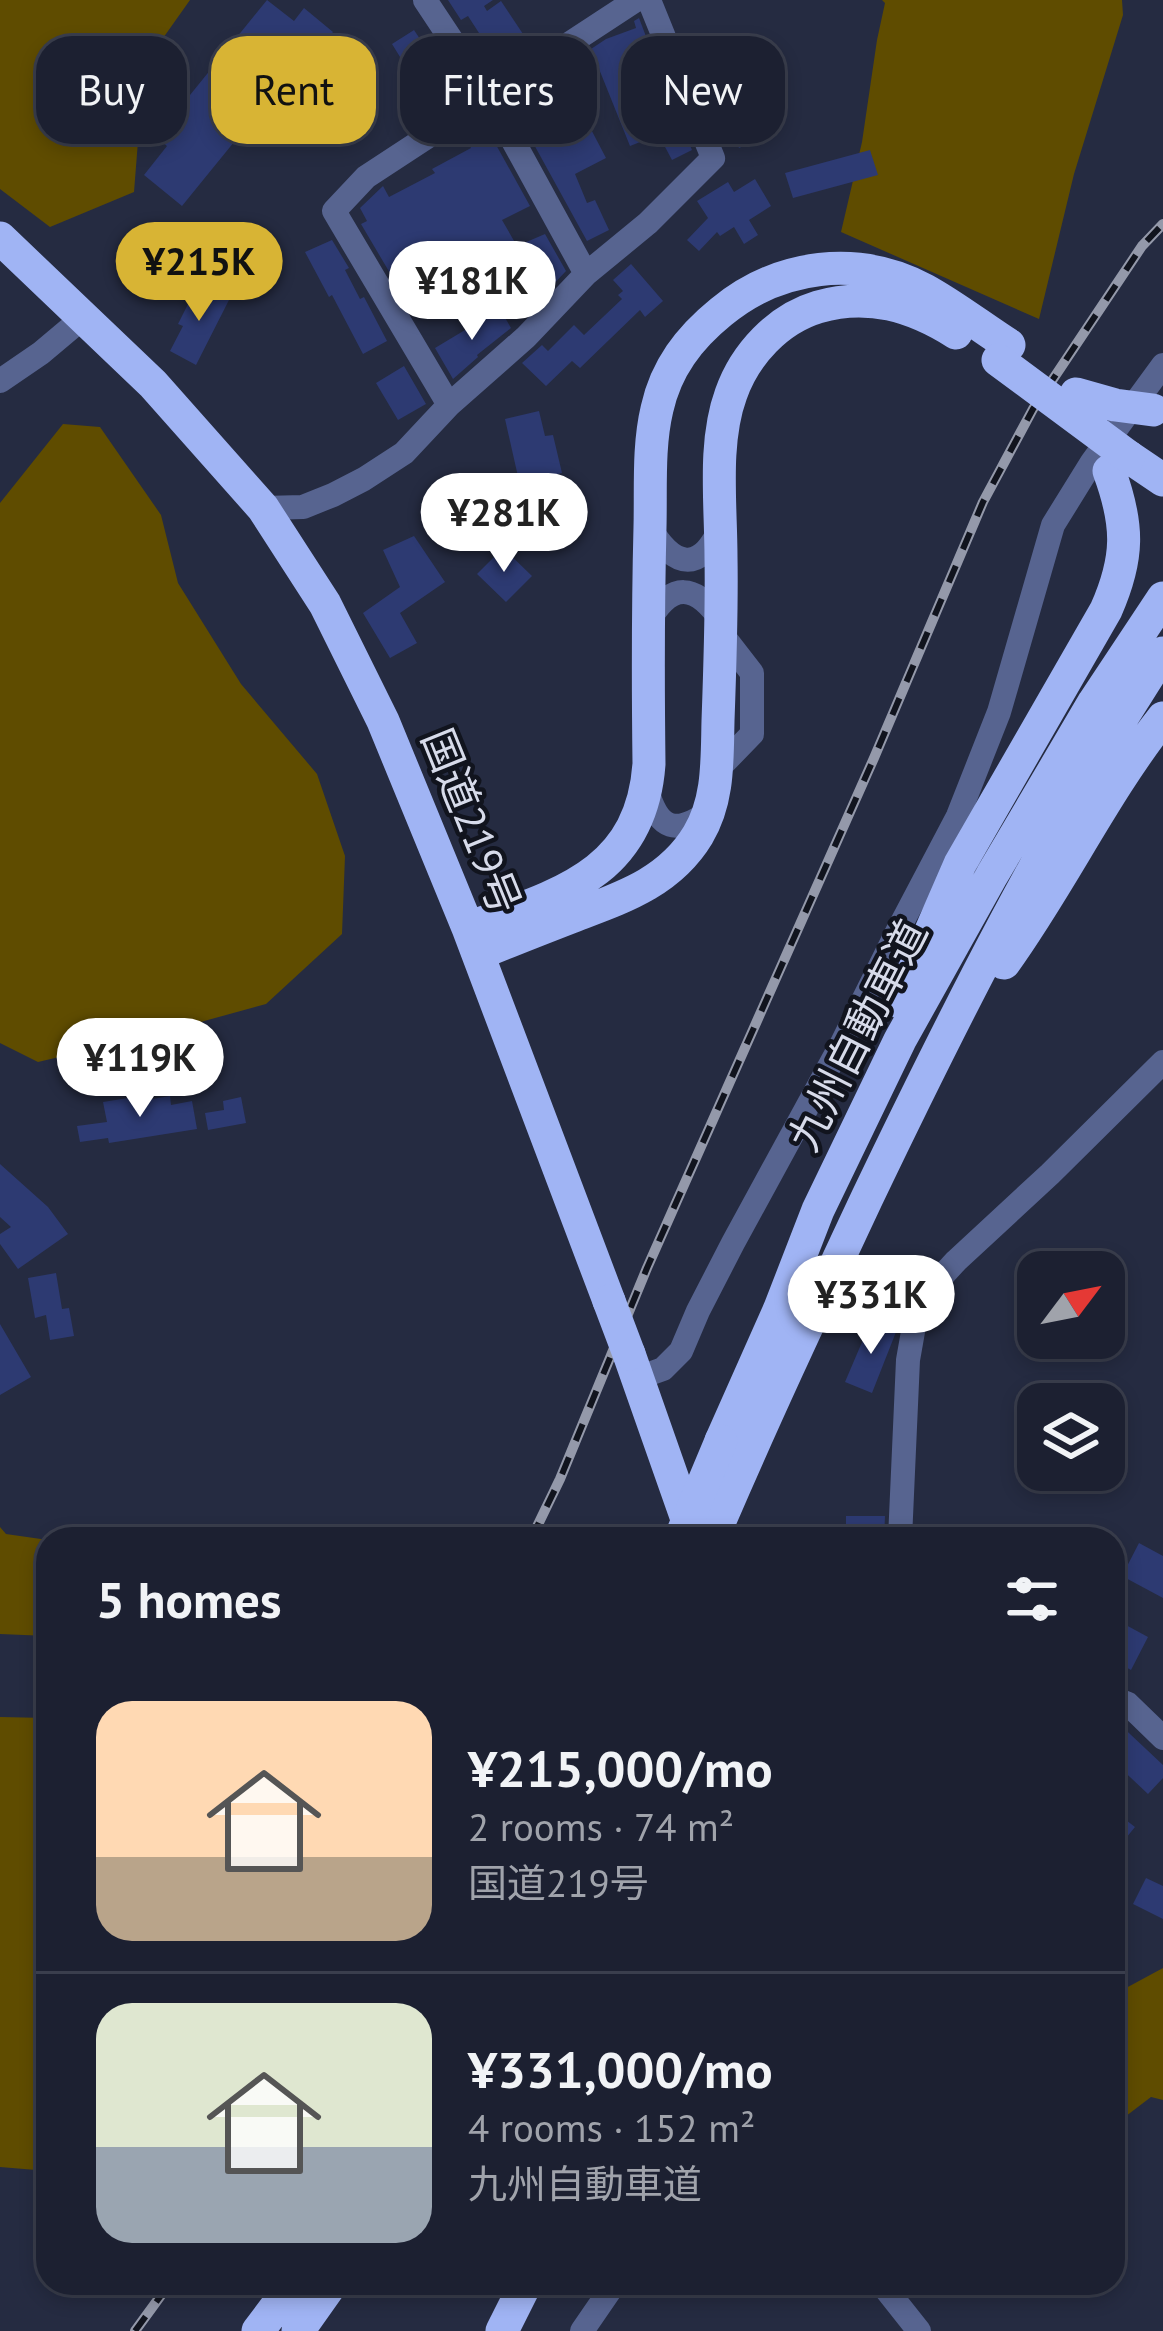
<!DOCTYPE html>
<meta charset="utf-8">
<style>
:root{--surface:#1c2031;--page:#292d3d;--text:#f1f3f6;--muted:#a0a3ab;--line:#3a3e4d;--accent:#d8b434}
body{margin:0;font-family:"PT Sans","Noto Sans JP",sans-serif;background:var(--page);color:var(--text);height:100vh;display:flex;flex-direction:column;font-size:45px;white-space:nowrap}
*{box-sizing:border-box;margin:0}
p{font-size:39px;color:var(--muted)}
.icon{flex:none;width:66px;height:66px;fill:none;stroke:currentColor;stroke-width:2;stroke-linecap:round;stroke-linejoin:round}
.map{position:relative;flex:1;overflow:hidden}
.panel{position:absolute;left:36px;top:1527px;width:1089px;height:768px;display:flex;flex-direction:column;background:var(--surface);border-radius:36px;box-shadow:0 6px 18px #0003,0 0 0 3px var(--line)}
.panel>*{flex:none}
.hud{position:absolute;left:36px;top:36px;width:1092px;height:108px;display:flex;gap:24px}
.needle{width:78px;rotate:58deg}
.fabs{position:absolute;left:1017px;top:1251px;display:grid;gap:24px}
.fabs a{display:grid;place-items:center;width:108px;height:108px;border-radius:24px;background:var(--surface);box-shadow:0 6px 18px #0003,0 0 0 3px var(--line);font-size:60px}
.price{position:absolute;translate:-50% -102px;padding:0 27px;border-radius:42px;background:#fff;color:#222;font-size:39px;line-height:78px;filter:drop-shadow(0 3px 6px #0008)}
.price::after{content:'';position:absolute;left:50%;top:72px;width:36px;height:27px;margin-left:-18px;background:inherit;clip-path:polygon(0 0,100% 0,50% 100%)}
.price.on{background:var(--accent);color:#111}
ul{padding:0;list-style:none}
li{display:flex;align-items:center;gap:36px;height:300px;padding:0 60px}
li+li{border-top:3px solid var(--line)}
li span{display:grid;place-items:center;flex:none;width:336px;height:240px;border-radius:36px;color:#555}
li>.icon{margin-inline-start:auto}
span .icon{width:144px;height:144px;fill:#fffc;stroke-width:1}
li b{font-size:51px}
h2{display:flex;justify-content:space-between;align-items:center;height:144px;padding:0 60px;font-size:51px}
.pill{padding:0 42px;border-radius:36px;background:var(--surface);box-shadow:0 6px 18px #0003,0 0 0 3px var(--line);font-size:42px;line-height:108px}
.pill.on{background:var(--accent);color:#111}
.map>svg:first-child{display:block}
.green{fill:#5f4c00}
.building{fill:#2d3a72}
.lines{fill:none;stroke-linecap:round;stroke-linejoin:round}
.minor{stroke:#576490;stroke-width:24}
.highway{stroke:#a0b4f4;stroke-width:33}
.rail-casing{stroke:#9499aa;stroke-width:10}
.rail{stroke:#11141e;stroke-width:6;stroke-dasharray:18;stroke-linecap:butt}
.highway-bridge{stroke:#a0b4f4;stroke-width:33}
.labels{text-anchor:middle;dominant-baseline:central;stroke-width:9;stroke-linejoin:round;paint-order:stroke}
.street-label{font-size:42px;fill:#d7dbea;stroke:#11141e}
</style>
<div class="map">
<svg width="1163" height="2331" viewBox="0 0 1163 2331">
<rect width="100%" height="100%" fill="#252b41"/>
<!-- green -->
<path class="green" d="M0 0H190L144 65 134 192 50 227 0 189Z
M882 0H1122L1123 15 1074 174 1039 319 841 232 862 142 877 40 885 3Z
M63 424 100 427 161 515 178 583 241 684 317 774 345 856 342 934 266 1004 157 1034 38 1062 0 1043V503Z
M0 1527 6 1534 48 1540V1636L0 1634Z
M0 1717 48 1718V2171L0 2167Z
M1163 1968V2100L1151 2097 1113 2126V1995Z"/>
<!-- building -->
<path class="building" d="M267 0 294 21 304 8 333 32 292 83 286 78 182 206 144 175 167 146 156 137Z
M448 0H493L484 6 487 11 501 1 531 46 496 69 486 52 490 50 468 16 461 20Z
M639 18 650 47 626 56 658 135 630 146 591 49 606 39 636 28 634 21Z
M414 30 430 54 435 51 455 82 432 96 410 61 405 65 392 44Z
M736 45 750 82 744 84 766 136 739 148 719 99 724 96 709 55Z
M560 70 606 158 575 174 587 203 595 200 609 230 587 241 515 110 543 95 538 84Z
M678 116 692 150 672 160 655 128Z
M484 123 530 206 502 220 517 246 545 234 566 271 550 288 536 294 517 252 480 272 489 288 457 304 434 264 397 285 361 224 367 221 360 208 383 186 389 197 435 173 432 169 471 148 464 133Z
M870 150 878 175 793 198 785 173Z
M755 179 771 206 749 220 758 235 744 244 734 227 720 236 717 232 699 251 687 240 708 218 697 201 728 182 734 192Z
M332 240 349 268 345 270 360 299 364 297 387 341 363 354 332 295 329 297 305 252Z
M631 264 663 301 645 317 640 310 580 368 572 361 546 386 522 363 542 345 548 351 574 325 584 335 622 299 618 295 623 291 613 280Z
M198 284 229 300 196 365 170 351 183 326 178 324Z
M500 309 511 328 477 355 478 357 453 379 435 348Z
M404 366 426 404 398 420 376 383Z
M539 411 545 436 553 435 562 473 549 476 554 499 490 514 484 489 519 481 505 419Z
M414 536 445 582 400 613 417 643 390 658 363 613 400 587 383 550Z
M503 548 532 576 506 602 477 574Z
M170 1096 171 1105 192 1101 197 1129 109 1143 108 1138 80 1142 77 1126 107 1122 103 1102 134 1097 135 1102Z
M241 1097 246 1123 208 1130 205 1113 224 1110 223 1101Z
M0 1164 48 1207 68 1234 18 1269 0 1244V1234L11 1227 0 1217Z
M56 1273 62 1309 69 1308 74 1336 50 1340 46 1315 35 1318 28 1278Z
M871 1321 896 1332 872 1393 845 1382Z
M0 1324 31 1377 0 1395Z
M846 1516H885L884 1539H846Z
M1139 1543 1163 1556V1598L1122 1576Z
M1113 1618 1148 1637 1131 1670 1113 1660Z
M1113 1718 1163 1765V1778L1148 1794 1113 1761Z
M1113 1810 1135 1827 1113 1854Z
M1146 1878 1163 1886V1919L1133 1904Z"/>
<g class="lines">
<!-- minor -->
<path class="minor" d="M425 0 488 95 586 274
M0 381 41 353 85 316
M449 405 334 211 366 177 636 0
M263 508 303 507 333 495 364 479 404 453 449 405 526 337 586 274 648 223 713 158 649 0
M650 528C674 567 699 573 720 529
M648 622C672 581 695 584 721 620
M716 771 752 734V673L721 633
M647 790C659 831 676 835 710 811
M638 1378 663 1369 681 1351 698 1311 733 1243 841 1045 898 930 958 816 999 712 1053 525 1092 462 1163 365
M900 1539 908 1360 914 1326 932 1287 956 1261 1050 1174 1163 1062
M1113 1698 1128 1704 1163 1738
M881 2283 919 2331
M582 2331 615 2283"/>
<!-- highway -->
<path class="highway" d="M0 238 153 384 263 508 325 604 383 721 468 928 609 1301
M1129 457 1163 480
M468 928C558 895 641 875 649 764 648 685 648 606 650 527 651 488 648 447 657 409 666 368 689 338 721 312 779 264 858 254 925 290 954 306 981 327 1009 345
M478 954C509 941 540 929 571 917 621 898 669 883 698 835 719 800 717 760 718 721 720 666 722 611 721 557 721 505 713 443 731 394 745 354 778 319 818 307 868 292 913 306 956 333
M1004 963C1061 884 1103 794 1163 718
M900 1002 960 864 1106 610C1129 558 1129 525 1109 471
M629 1354 694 1539
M721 1441 780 1308 818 1210 900 1040 992 875 1094 702 1163 598
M712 1539C761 1424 814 1311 867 1198 956 1012 1050 826 1163 653
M258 2331 294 2283
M298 2331 332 2283
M502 2331 526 2283"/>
<defs>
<path id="rail" d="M531 1539 560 1479 647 1268 874 758 983 502 1033 409 1142 246 1163 224
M135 2331 170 2283"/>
</defs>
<!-- rail casing -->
<use href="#rail" class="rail-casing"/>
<!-- rail -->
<use href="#rail" class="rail"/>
<!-- highway-bridge -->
<path class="highway-bridge" d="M998 360 1129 457
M1076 394 1115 405 1153 410
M609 1301 629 1354
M680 1539 721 1441"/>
</g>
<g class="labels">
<!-- street labels -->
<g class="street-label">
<text transform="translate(472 821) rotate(68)">国道219号</text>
<text transform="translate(857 1035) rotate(-63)">九州自動車道</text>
</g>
</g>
</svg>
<div class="fabs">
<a><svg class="needle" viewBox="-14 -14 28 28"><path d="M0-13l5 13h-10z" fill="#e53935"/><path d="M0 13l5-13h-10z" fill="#a0a3ab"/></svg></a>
<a><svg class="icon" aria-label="layers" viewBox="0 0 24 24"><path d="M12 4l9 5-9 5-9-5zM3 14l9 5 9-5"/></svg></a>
</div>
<b class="price on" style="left:199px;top:324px">¥215K</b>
<b class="price" style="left:472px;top:343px">¥181K</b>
<b class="price" style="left:504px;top:575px">¥281K</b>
<b class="price" style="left:140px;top:1120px">¥119K</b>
<b class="price" style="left:871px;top:1357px">¥331K</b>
<div class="hud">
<a class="pill">Buy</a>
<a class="pill on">Rent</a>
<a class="pill">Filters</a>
<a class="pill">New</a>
</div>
<section class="panel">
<h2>5 homes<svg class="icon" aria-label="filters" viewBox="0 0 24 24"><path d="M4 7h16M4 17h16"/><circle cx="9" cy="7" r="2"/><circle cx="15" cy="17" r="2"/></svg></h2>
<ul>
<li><span style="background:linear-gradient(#ffd9b3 65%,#b9a48a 0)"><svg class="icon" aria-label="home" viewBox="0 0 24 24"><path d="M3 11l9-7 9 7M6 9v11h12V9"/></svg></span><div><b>¥215,000/mo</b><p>2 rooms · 74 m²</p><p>国道219号</p></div></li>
<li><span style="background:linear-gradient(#dfe7d0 60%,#9aa5b1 0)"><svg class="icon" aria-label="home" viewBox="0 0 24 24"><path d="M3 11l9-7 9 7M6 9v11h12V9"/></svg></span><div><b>¥331,000/mo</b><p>4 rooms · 152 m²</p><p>九州自動車道</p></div></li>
</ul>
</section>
</div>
